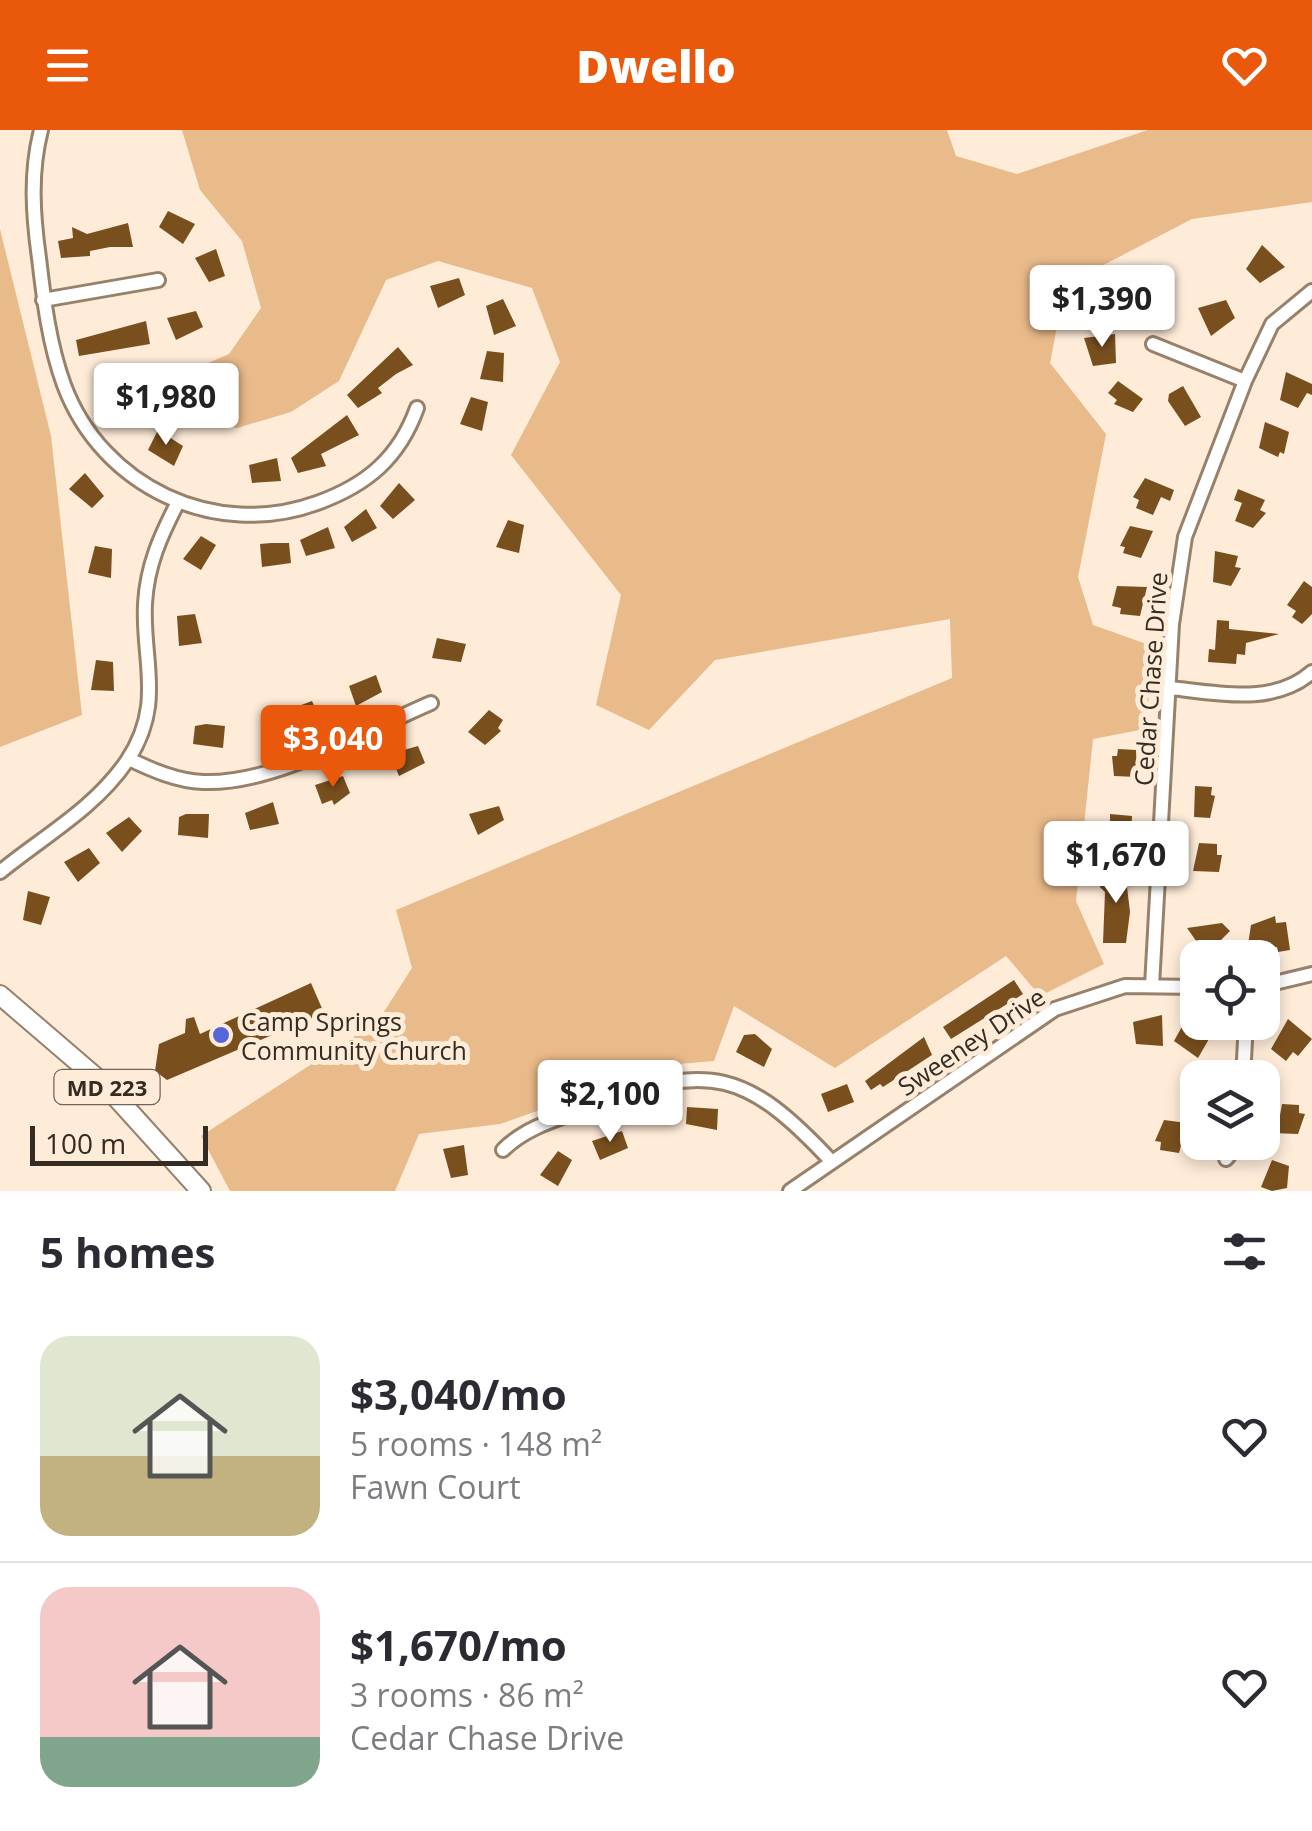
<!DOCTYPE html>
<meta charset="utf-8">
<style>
:root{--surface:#fff;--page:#f7f7f7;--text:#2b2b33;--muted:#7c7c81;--line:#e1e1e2;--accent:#ea580c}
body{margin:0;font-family:"Open Sans",sans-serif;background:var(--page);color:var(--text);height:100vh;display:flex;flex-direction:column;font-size:38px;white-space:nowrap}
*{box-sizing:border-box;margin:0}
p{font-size:32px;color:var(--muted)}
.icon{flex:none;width:55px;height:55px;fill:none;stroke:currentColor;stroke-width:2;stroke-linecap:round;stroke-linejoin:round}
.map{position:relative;height:1061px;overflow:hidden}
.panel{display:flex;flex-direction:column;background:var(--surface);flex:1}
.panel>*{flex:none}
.tools{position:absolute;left:1180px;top:810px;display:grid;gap:20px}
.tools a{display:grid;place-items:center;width:100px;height:100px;border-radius:20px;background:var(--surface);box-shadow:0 5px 15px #0003;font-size:50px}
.scale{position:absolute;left:30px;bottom:25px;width:178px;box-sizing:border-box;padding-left:10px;border:5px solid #342b22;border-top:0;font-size:28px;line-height:35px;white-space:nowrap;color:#342b22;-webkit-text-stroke:8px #feebd8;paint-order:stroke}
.price{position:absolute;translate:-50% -85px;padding:0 22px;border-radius:10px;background:#fff;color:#222;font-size:32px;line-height:65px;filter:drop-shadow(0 2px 5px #0008)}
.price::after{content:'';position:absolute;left:50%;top:60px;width:30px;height:22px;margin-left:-15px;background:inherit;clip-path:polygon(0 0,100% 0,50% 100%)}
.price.on{background:var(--accent);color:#fff}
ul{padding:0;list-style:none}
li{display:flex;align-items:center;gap:30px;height:250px;padding:0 40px}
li+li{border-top:2px solid var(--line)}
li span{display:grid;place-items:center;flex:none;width:280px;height:200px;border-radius:30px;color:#555}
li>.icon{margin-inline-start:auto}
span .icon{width:120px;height:120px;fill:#fffc;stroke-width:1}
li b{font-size:42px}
h2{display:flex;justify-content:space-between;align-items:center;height:120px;padding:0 40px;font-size:42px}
header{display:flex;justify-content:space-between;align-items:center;height:130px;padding:0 40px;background:var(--accent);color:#fff;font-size:45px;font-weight:800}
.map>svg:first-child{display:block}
.green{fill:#e9ba8a}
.building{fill:#794f1e}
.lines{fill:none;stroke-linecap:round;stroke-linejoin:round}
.minor-casing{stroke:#97816b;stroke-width:18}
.major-casing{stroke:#97816b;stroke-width:22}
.minor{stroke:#fff;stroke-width:12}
.major{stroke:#fff;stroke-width:18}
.poi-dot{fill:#56d;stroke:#feebd8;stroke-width:4}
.labels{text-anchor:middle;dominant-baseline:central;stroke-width:10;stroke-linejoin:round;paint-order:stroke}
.shield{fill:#feebd8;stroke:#716559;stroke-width:2.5}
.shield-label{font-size:22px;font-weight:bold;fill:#342b22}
.street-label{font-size:25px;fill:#342b22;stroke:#feebd8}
.poi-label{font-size:25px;fill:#342b22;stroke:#feebd8;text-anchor:start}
</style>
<header><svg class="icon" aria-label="menu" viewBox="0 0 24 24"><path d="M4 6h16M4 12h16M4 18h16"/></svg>Dwello<svg class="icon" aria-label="heart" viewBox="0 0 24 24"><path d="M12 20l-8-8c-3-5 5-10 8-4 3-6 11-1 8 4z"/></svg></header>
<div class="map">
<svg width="1312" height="1061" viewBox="0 0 1312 1061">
<rect width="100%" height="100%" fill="#feebd8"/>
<!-- green -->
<path class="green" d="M182 0H947L956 26 1017 44 1148 0H1312V72L1192 89 1065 155 1050 233 1106 304 1078 447 1093 495 1155 517 1145 599 1093 609 1076 771 1104 834 1040 866 1006 826 835 938 734 876 714 931 667 935 500 994 419 1004 395 1061H230L201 1006 378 891 412 838 396 780 952 548 950 489 715 530 649 600 596 575 621 465 511 325 560 232 532 158 438 131 386 150 339 251 291 282 237 298 186 285 176 247 229 224 261 178 242 111 200 60Z
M0 99 51 306 82 585 0 617Z"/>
<!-- building -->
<path class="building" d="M168 81 195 94 183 114 159 97Z
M128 93 133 117H110L90 121V126L61 128 58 111 73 108 72 97 87 104Z
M1262 115 1285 137 1260 153 1246 139Z
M216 119 225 146 209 152 195 128Z
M1154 144V148H1165V174L1134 170V150Z
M459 148 465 165 438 178 430 156Z
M503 169 516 196 494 205 486 176Z
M1226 170 1235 188 1211 206 1198 178Z
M196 181 203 197 176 210 167 188Z
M146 191 150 214 79 226 76 210Z
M1115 204 1116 233 1093 236 1084 208Z
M398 217 413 235 396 244 378 258 382 263 358 278 347 265Z
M487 221 504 223 503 252 480 249Z
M1286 242 1312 254V265L1307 263 1298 278 1280 270Z
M1118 251 1143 269 1133 282 1114 274 1117 270 1108 263Z
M1183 256 1201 287 1185 296 1168 271 1169 264Z
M471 267 488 272 482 301 460 294Z
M347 285 359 305 321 324 326 336 298 343 291 328Z
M1265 292 1289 302 1284 324 1280 322 1278 327 1259 318Z
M158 300 183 316 174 336 148 320Z
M277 328 281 351 252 353 249 335Z
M85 343 104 366 92 378 69 359Z
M1145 348 1174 360 1170 371 1161 367 1153 385 1136 378 1139 370 1133 367Z
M399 353 415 370 393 389 380 376Z
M1238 359 1265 370 1260 380 1266 383 1253 398 1235 391 1242 373 1234 370Z
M366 379 377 398 352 412 344 397Z
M508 390 524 395 519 423 496 417Z
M1130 396 1153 401 1141 428 1123 423 1125 417 1120 416Z
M328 397 335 418 306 426 300 410Z
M201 406 216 415 201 440 183 429Z
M271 413H289L291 433 262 437 260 414Z
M95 416 112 419 111 448 88 443Z
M1215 421 1238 426 1235 437 1241 438 1231 456 1213 452Z
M1304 451 1312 457V484L1302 494 1292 487 1296 481 1287 475Z
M1117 456 1147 457 1140 486 1120 484 1121 478 1112 476Z
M195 484 202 513 179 516 177 486Z
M1217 490 1229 491V499L1279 504 1246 513 1245 525 1237 524 1236 534 1208 532 1209 519 1215 520Z
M437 508 466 514 461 532 432 528Z
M96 530 113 532 114 561 91 560Z
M376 545 382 562 356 576 349 556Z
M312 571 319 587 294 601 285 581Z
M489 580 503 590 498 598 501 601 485 615 468 602Z
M206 594 225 596 223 618 193 614 195 596Z
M418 616 425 633 399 646 390 624Z
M1118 619 1136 620 1137 647 1114 646 1112 626H1117Z
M343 646 350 663 334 675 332 670 322 674 315 655Z
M1195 656 1212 657 1211 665 1215 666 1210 688 1194 687Z
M273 672 279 694 250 700 245 683Z
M499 676 504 690 478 705 469 684Z
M186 684H209L208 708 178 705 179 687Z
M1110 684 1132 686 1131 716 1106 714 1104 693H1110Z
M129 687 142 701 122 722 106 703Z
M1199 713 1217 714V725H1222L1219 742 1193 741Z
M89 718 100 733 78 752 64 732Z
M1106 739 1125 740 1130 782 1126 813H1103L1105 762 1100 757V745L1106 746Z
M28 761 50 767 41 795 23 790Z
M1275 786 1276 793 1286 792 1290 820 1278 822 1277 817 1247 821 1251 795Z
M1222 793 1230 801 1206 825 1187 798Z
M1014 850 1023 864 951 909 943 897Z
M311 853 324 883 167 950 155 941 159 914 185 903 186 889 194 887 200 904Z
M1162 885 1163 916 1136 914 1133 892Z
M1288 889 1312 909 1298 926 1293 922 1286 931 1271 919Z
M1185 891 1213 902 1198 928 1174 911Z
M755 904 772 919 764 937 736 922 744 905Z
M924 907 932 925 883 957 880 954 871 960 865 951Z
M847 954 854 972 828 982 821 964Z
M1282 974 1299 975V983L1305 984 1298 1004 1272 1003V991H1279Z
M687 977 718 979 717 1000 686 994Z
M1164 990 1187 993 1179 1023 1160 1020 1161 1012 1155 1011Z
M622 1001 628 1018 600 1030 592 1011Z
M464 1015 468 1045 451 1048 443 1019Z
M558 1021 572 1030 558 1056 540 1045Z
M1272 1030 1289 1036 1287 1058 1272 1061 1261 1057Z"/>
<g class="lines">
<defs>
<path id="minor" d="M41 0C30 43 33 85 39 128 44 171 49 214 64 255 102 357 215 410 317 373 367 355 399 328 417 278
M43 170 158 150
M1153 214 1245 251
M1171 558C1217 563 1274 576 1312 542
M129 629C152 640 177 651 203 652 275 655 365 601 431 573
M0 742C44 706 94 679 127 631 165 574 142 531 145 474 147 435 161 405 178 372
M1152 856 1172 494 1185 407 1245 251 1272 194 1312 161
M1262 856 1312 844
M1243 948 1246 892
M503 1020C527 996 561 988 593 976 710 931 747 941 832 1032
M1226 1029 1240 1012
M790 1061 1055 879 1125 856 1198 857"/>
<path id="major" d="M0 865 106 956 201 1061"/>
</defs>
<!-- minor casing -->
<use href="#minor" class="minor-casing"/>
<!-- major casing -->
<use href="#major" class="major-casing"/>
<!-- minor -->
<use href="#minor" class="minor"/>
<!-- major -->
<use href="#major" class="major"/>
</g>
<!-- markers -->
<circle class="poi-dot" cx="221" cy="905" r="10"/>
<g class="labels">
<!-- shield labels -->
<rect class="shield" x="54.5" y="940" width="105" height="34" rx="8"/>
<g class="shield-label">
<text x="107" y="957">MD 223</text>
</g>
<!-- street labels -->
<g class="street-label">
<text transform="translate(1150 549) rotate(-86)">Cedar Chase Drive</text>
<text transform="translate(971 911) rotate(-34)">Sweeney Drive</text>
</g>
<!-- poi labels -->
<g class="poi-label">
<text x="241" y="891">Camp Springs<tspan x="241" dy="29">Community Church</tspan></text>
</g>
</g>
</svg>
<div class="tools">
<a><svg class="icon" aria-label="locate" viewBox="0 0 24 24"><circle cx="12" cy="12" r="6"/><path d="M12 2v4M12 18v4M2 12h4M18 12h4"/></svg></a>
<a><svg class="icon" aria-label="layers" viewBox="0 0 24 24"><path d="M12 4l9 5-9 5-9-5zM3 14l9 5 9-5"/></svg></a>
</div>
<div class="scale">100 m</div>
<b class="price" style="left:1102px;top:220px">$1,390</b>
<b class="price" style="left:166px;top:318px">$1,980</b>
<b class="price on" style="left:333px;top:660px">$3,040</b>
<b class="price" style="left:1116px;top:776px">$1,670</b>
<b class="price" style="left:610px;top:1015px">$2,100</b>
</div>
<section class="panel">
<h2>5 homes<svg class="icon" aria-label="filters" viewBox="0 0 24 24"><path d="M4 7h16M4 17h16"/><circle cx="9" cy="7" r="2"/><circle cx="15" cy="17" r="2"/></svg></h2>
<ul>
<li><span style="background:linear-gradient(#dfe7d0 60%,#c2b280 0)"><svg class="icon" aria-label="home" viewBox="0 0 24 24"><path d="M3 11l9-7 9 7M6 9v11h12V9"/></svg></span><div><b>$3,040/mo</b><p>5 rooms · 148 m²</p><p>Fawn Court</p></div><svg class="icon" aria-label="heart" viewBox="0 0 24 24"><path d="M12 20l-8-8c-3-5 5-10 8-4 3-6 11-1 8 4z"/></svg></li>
<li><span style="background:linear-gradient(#f6c9c9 75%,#7fa58c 0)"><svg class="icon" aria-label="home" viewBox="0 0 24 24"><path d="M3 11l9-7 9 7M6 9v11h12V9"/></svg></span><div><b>$1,670/mo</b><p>3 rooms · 86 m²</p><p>Cedar Chase Drive</p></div><svg class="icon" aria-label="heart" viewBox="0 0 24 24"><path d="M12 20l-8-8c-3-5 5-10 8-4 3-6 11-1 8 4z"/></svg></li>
</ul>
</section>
